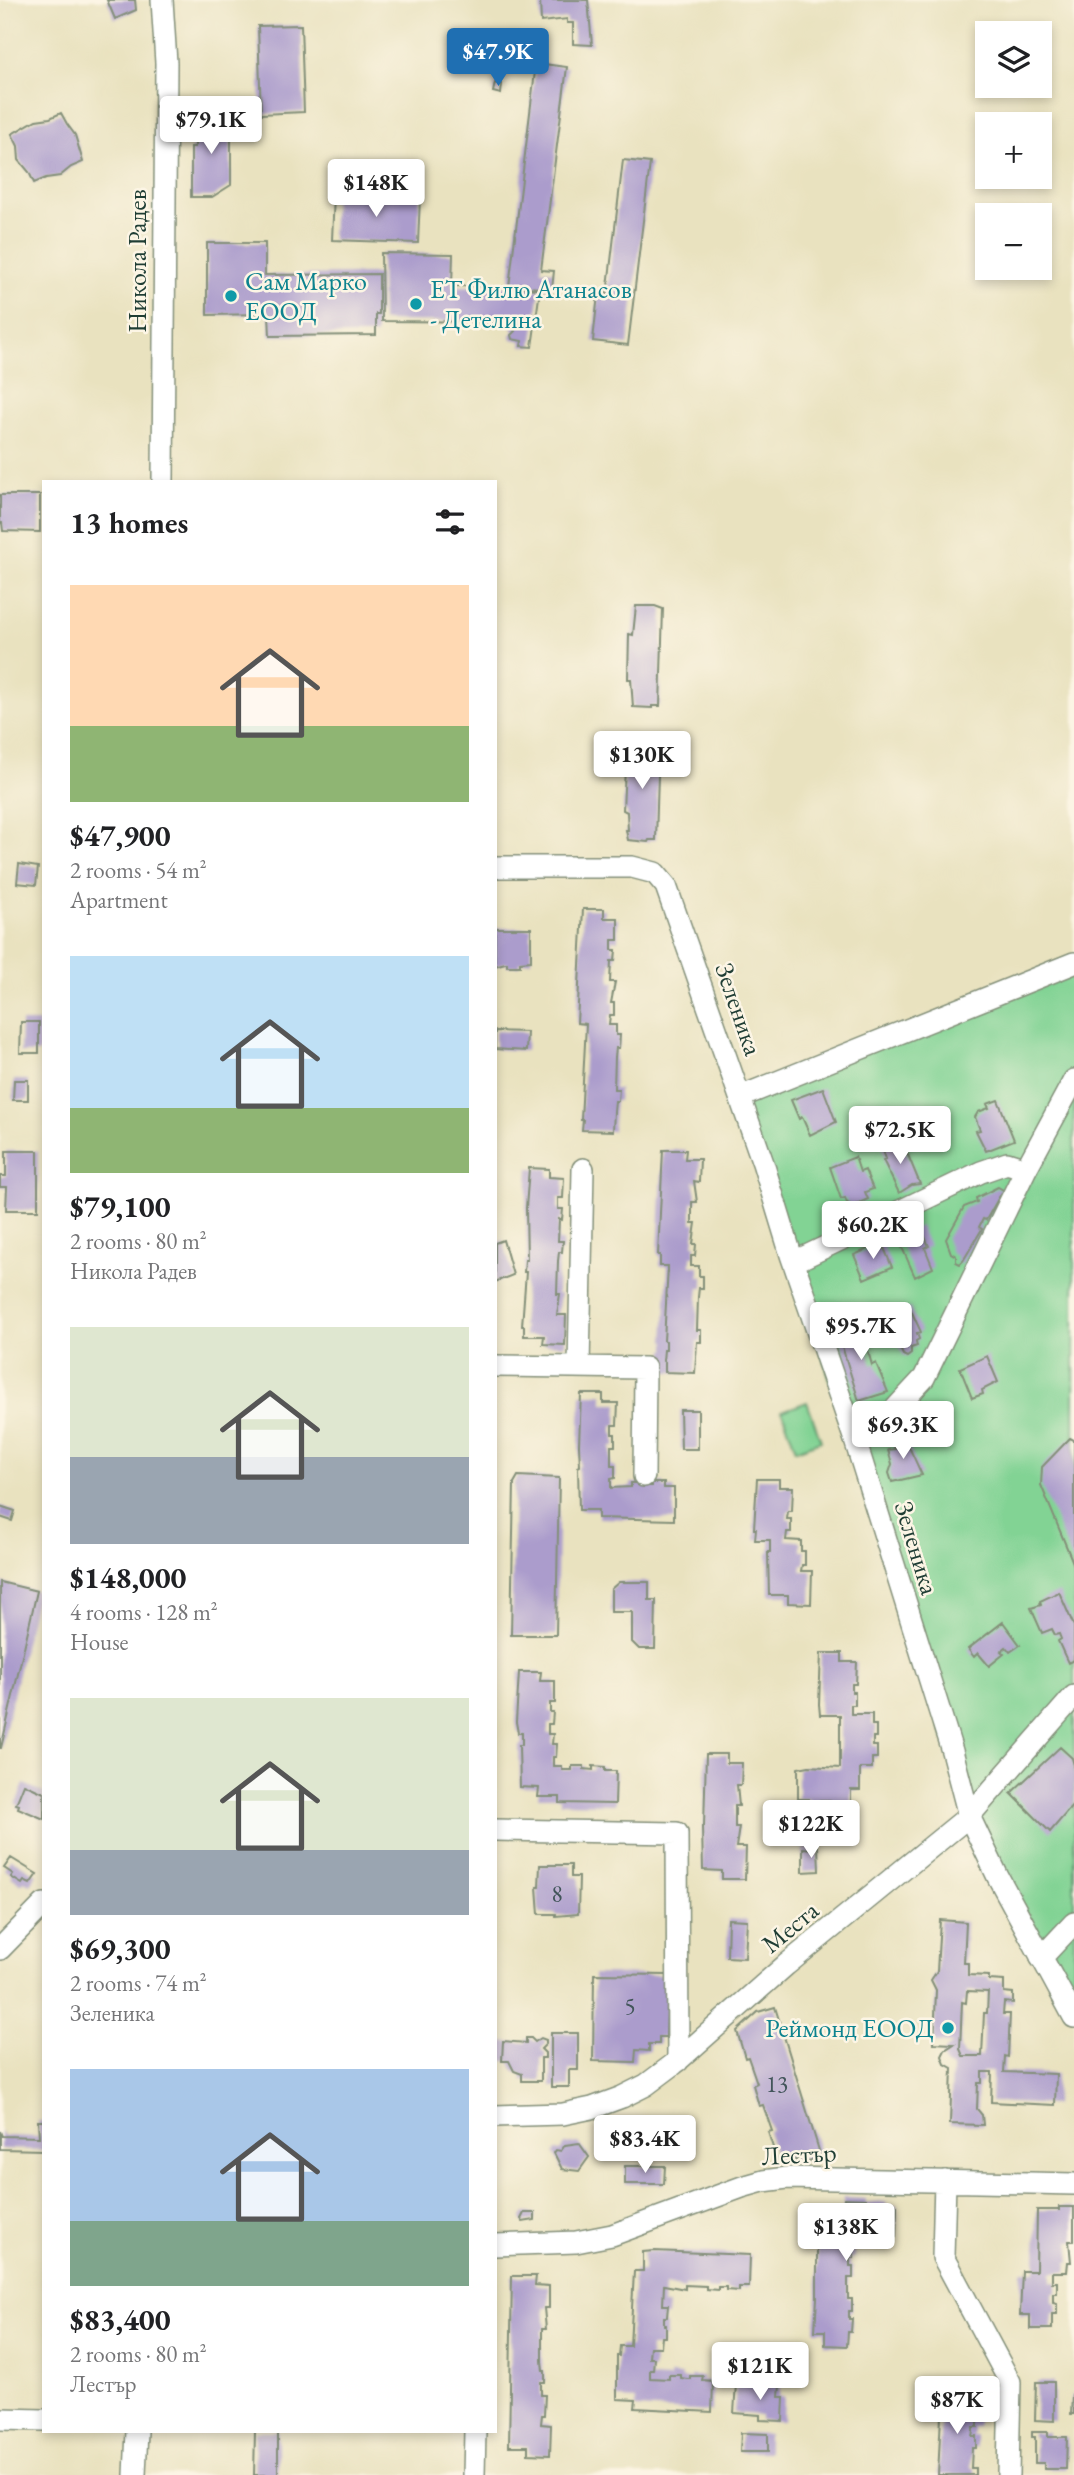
<!DOCTYPE html>
<meta charset="utf-8">
<style>
:root{--surface:#fff;--page:#f2f2f2;--text:#202124;--muted:#757577;--accent:#1f6fb2}
body{margin:0;font-family:"EB Garamond",serif;background:var(--page);color:var(--text);height:100vh;display:flex;flex-direction:column;font-size:26px;white-space:nowrap}
*{box-sizing:border-box;margin:0}
p{font-size:23px;color:var(--muted)}
.icon{flex:none;width:38px;height:38px;fill:none;stroke:currentColor;stroke-width:2;stroke-linecap:round;stroke-linejoin:round}
.map{position:relative;flex:1;overflow:hidden}
.drawer{position:absolute;left:42px;top:480px;width:455px;height:1953px;display:flex;flex-direction:column;background:var(--surface);border-radius:0px;box-shadow:0 4px 10px #0003}
.drawer>*{flex:none}
.fabs{position:absolute;left:975px;top:21px;display:grid;gap:14px}
.fabs a{display:grid;place-items:center;width:77px;height:77px;border-radius:0px;background:var(--surface);box-shadow:0 4px 10px #0003;font-size:35px}
.price{position:absolute;translate:-50% -60px;padding:0 16px;border-radius:7px;background:#fff;color:#222;font-size:23px;line-height:46px;filter:drop-shadow(0 2px 4px #0008)}
.price::after{content:'';position:absolute;left:50%;top:42px;width:21px;height:16px;margin-left:-10px;background:inherit;clip-path:polygon(0 0,100% 0,50% 100%)}
.price.current{background:var(--accent);color:#fff}
ul{padding:0;list-style:none}
li{display:grid;align-content:center;gap:14px;height:371px;padding:0 28px}
li span{display:grid;place-items:center;height:217px;border-radius:0px;color:#555}
li>.icon{margin-inline-start:auto}
span .icon{width:126px;height:126px;fill:#fffc;stroke-width:1}
li b{font-size:30px}
h2{display:flex;justify-content:space-between;align-items:center;height:84px;padding:0 28px;font-size:30px}
.map>svg:first-child{display:block}
.green{fill:#82d394;stroke:#508864;stroke-width:2}
.building{fill:#ab9ccc;fill-rule:evenodd}
.lines{fill:none;stroke-linecap:round;stroke-linejoin:round}
.minor-casing{stroke:#84907a;stroke-width:24}
.minor{stroke:#fff;stroke-width:21}
.culture-dot{fill:#0f9aa8;stroke:#fcf5e5;stroke-width:2.5}
.labels{text-anchor:middle;dominant-baseline:central;stroke-width:5;stroke-linejoin:round;paint-order:stroke}
.number-label{font-size:23px;fill:#42555a}
.street-label{font-size:26px;fill:#1f3d34;stroke:#fcf5e5}
.culture-label{font-size:26px;fill:#0d838f;stroke:#fcf5e5;text-anchor:start}
</style>
<div class="map">
<svg width="1074" height="2475" viewBox="0 0 1074 2475">
<rect width="100%" height="100%" fill="#fcf5e5"/>
<filter id="ink" filterUnits="userSpaceOnUse"><feTurbulence type="fractalNoise" baseFrequency=".0143" numOctaves="2"/><feDisplacementMap in="SourceGraphic" scale="14" xChannelSelector="R" yChannelSelector="G"/><feConvolveMatrix kernelMatrix="1 2 1 2 8 2 1 2 1" color-interpolation-filters="sRGB"/></filter>
<filter id="wash" filterUnits="userSpaceOnUse"><feTurbulence type="fractalNoise" baseFrequency=".00686" numOctaves="4" result="noise"/><feDisplacementMap in="SourceGraphic" scale="28" xChannelSelector="R" yChannelSelector="G"/><feGaussianBlur stdDeviation="1.57" result="paint"/><feColorMatrix in="noise" values="0 0 0 0 0 0 0 0 0 0 0 0 0 0 0 0 0 1.4 0 .05"/><feComposite in="paint" operator="in"/></filter>
<g filter="url(#wash)">
<rect width="100%" height="100%" fill="#e9e2bf"/>
<!-- green -->
<path class="green" d="M1074 957V2017L969 1816 740 1097Z
M807 1402 821 1441 796 1450 782 1411Z"/>
<g id="blocks">
<!-- building -->
<path class="building" d="M107 0H135L136 10 115 19Z
M540 0H588L592 45 573 44V23H567V19L541 22Z
M301 25 304 112 261 114 258 26Z
M536 63 567 67 541 270 554 271 552 289 516 286 540 290 532 347 521 346 522 341 512 339 511 335 515 331 509 322 382 321 381 253 453 254 452 286 509 287Z
M495 83 502 84 501 94 493 92Z
M61 113 67 124 75 135 83 162 71 167 60 176 46 178 34 183 29 172 19 160 18 146 12 134 36 120 50 118Z
M195 116H231V185L212 197H191V147H195Z
M623 160 650 163 628 345 593 341 598 294 607 295Z
M334 194 420 198 418 243 332 240Z
M207 243H265V275L379 274V314H376V335L270 336 269 314 207 315Z
M0 495H40V532L3 531 2 523H0Z
M636 606H655L663 609 660 706H652V708L633 707 631 679H628L629 634 633 635Z
M652 739V742H659L656 840H649L648 842 628 840 626 830H628L627 812 623 810 625 768H629L632 740Z
M19 864 38 867 36 885 17 883Z
M583 909H604V918H618V940H612V950H616L615 961H611L610 982H615L611 1003H614V1015H610L609 1025H616V1035H620L619 1048H616L615 1057 614 1089H619L618 1101H615L614 1111 613 1131 582 1130 583 1120H581L586 1024 577 1023Z
M495 928H531V961L520 962V966H507V963H505L495 966Z
M21 1022H39V1053H20Z
M495 1031 527 1032 526 1051 495 1049Z
M14 1080H28V1100H13Z
M823 1088 836 1122 810 1135 802 1117 799 1119 791 1100Z
M998 1100 1014 1140 986 1151 976 1131 980 1130 975 1117 978 1112 989 1108 987 1104Z
M901 1138 920 1184 912 1185 899 1193 883 1160 886 1159 882 1148Z
M663 1150H686L685 1159H700L699 1182 694 1181 697 1202H692V1223H696L693 1244H696L695 1256H691V1266H699V1276H703V1288H699L698 1297 697 1330H701V1342H697L695 1373 665 1372V1362L663 1361 664 1350H666V1341H664L668 1266H660V1255H658Z
M6 1151H38V1210H6L7 1187H0V1176H6Z
M855 1157 860 1172 865 1170 873 1189 865 1192 868 1199 853 1206 847 1203 845 1198 841 1199 830 1167Z
M529 1168 549 1169V1177L564 1178 563 1198H558V1209H563L562 1220 559 1219 558 1241H563L562 1252H559L558 1261 557 1294H560L557 1315H566L565 1345 543 1344 544 1336H524V1326H522L526 1272H524L525 1260H527L526 1208Z
M998 1187 1005 1191 999 1197 986 1220 983 1219 979 1227 982 1229 963 1261 960 1264 956 1262V1256L951 1253 946 1239 964 1207 977 1202 976 1198Z
M920 1226 929 1246 925 1248 933 1268 915 1277 897 1236Z
M503 1240 513 1275 495 1282V1243Z
M882 1243 892 1267 864 1279 854 1255Z
M910 1308 921 1332 917 1333 919 1339 916 1341 917 1346 911 1348V1354L907 1357 903 1355 893 1333 889 1334 884 1324 895 1320 893 1315Z
M859 1320 872 1365 876 1363 888 1392 859 1401 836 1327Z
M987 1356 998 1382 982 1390 983 1394 972 1398 960 1368Z
M581 1394H603V1403H618L617 1425H612V1434H615V1446H611V1466H615V1478L611 1479V1488L631 1487V1483H644V1486H652V1483H664V1488H674V1520L598 1518V1510H579L578 1467 580 1466 579 1445Z
M680 1410H698V1449H681Z
M904 1436 922 1475 892 1482 889 1473 892 1464 888 1450 895 1449 893 1438Z
M1070 1438 1074 1440V1565L1041 1485 1042 1467Z
M518 1476 559 1478 556 1635H511L514 1483Z
M757 1479H779V1487H793L792 1511H788L787 1519H791V1532H787L786 1540 801 1541V1551H805V1565H802L801 1571H812L811 1604 788 1603V1595H769L768 1552H770V1540H755L756 1529H754Z
M0 1506 15 1511 12 1521 0 1517Z
M0 1582 37 1591 1 1748H0Z
M619 1582H649V1600H656L655 1649H639L632 1642V1612H611V1589Z
M1059 1592 1074 1626V1660L1068 1663 1058 1641 1061 1639 1059 1634 1055 1635 1052 1629 1042 1633 1031 1608 1041 1605 1040 1601Z
M1003 1622 1020 1645 1010 1652 1006 1647 1001 1651 1004 1654 989 1666 978 1653 974 1657 968 1649Z
M821 1653H842V1662H857L856 1684H852V1692H855V1705H851V1714H872V1725H876V1737H873V1746H877V1758H872V1768H860V1790H851V1805H829L830 1800H820L821 1803H809V1799H798V1768L809 1766 840 1768V1715H820L819 1704Z
M519 1672H541L540 1681H555V1703H550V1712H553L552 1724H548V1734H553L552 1744H557L556 1757H553V1766H562V1770H572V1766H584V1769L593 1770V1766L605 1767V1771H616L615 1804 560 1803V1797H538L539 1788 520 1787 519 1745H522V1733H518L516 1722Z
M1060 1747 1072 1758 1074 1765V1804L1050 1832 1011 1793Z
M706 1754H727V1763H742L741 1785H737L739 1806H735V1827H739L736 1847H746L745 1879H722V1871L703 1870 702 1826H704Z
M24 1784 44 1793V1819L18 1808 19 1805 16 1804Z
M812 1846H818L819 1871 803 1872V1848L812 1849Z
M11 1858 37 1874 30 1884 24 1881 22 1884 11 1877 13 1874 4 1868Z
M540 1865H571V1877H579L578 1914 556 1916V1914H539L537 1887H539Z
M728 1919 747 1920 745 1958 727 1957Z
M940 1920 966 1922 964 1963H968V1975L989 1976V1980L1004 1981V1992L1013 1993V2003L1004 2002 1003 2014H1010L1008 2057 1005 2056 1004 2072 1056 2074 1055 2105 991 2102 992 2072H982V2083H978L977 2109 982 2115 983 2125 950 2124 952 2068 945 2064 942 2056 945 2050 954 2044 934 2043 936 1990 931 1980 937 1971ZM967 1991 988 1992 987 2013H984L982 2056H963L960 2049 962 2002 966 2003Z
M594 1974 668 1975 666 2037H659V2044H649V2051L636 2050 635 2062 593 2061Z
M775 2007 821 2157 806 2162 804 2157 794 2161 792 2156 777 2160 768 2132 772 2131 763 2105 759 2106 753 2085 757 2083 748 2057 745 2058 737 2031 758 2012Z
M551 2033H578V2070H569V2087H551Z
M526 2038H531L535 2042 541 2038 546 2040V2044L541 2049 545 2053V2058H541V2081H522V2074L514 2071 509 2061H502L503 2041 526 2043Z
M38 2121H44V2150L0 2149V2131L2 2136 39 2137Z
M579 2143 589 2157 579 2171 562 2169 554 2153 556 2150 561 2151 565 2145Z
M625 2166H665L664 2184H625Z
M844 2198 866 2199V2204L886 2202V2206H897L896 2237 874 2238 850 2235V2246H854V2258H850V2266H853V2278H848V2299H852V2311H849V2319H852L851 2332H848L847 2346 825 2345V2331H815L817 2298V2234L834 2235 835 2213H843Z
M1059 2207H1074V2241H1069L1071 2262H1068L1067 2272H1052V2282H1057V2293H1053V2302L1057 2303V2314H1052V2329H1030V2315H1020L1022 2271H1036L1037 2210H1059Z
M524 2213H535V2220L523 2222 521 2219Z
M654 2251 750 2255 749 2287H739V2291L726 2290V2287H718V2290L706 2289V2286L685 2285V2289L664 2285 663 2305H668L667 2317H664V2325H666V2337H662L661 2347H650L649 2358H654L653 2370H650V2378L669 2379V2375H681V2378L687 2379H690V2376H703L702 2380 713 2381 712 2412 635 2408 636 2400 617 2399V2356H619L620 2346H630L634 2271H643V2252Z
M512 2276H536L535 2285 549 2286V2308H544L546 2329H542V2361L543 2371H545V2382H541V2395H545L544 2415H542L541 2424 551 2425 550 2455 528 2454V2446H509Z
M1036 2382H1054V2421L1035 2420Z
M736 2384 780 2386 779 2397H784L783 2421 760 2420V2415L734 2413Z
M1072 2395H1074V2414H1071Z
M942 2396H964V2404L978 2405V2427H973V2431L972 2436H976V2448H972L971 2468H975V2475H938Z
M255 2431H278V2475H254Z
M1032 2432H1048V2437H1067L1066 2469H1044V2463H1035V2437H1032Z
M741 2433 768 2434V2452H740Z"/>
</g>
</g>
<g filter="url(#ink)">
<use href="#blocks" fill-opacity="0" stroke="#84907a" stroke-width="2"/>
<g class="lines">
<defs>
<path id="minor" d="M162 0 166 63 163 481
M495 867H632L655 873 666 886 763 1163 791 1255 855 1440 952 1751 969 1816 998 1877 1074 2017
M740 1097 1074 963
M794 1262 981 1172 1007 1163 1026 1169
M495 1366 645 1368 644 1476
M579 1367 583 1169
M855 1440 884 1421 924 1378 1026 1169 1074 1080
M495 1830 677 1833 678 2061
M0 1949 44 1904
M1041 1958 1074 1923
M495 2116 563 2114 592 2108 622 2097 646 2085 674 2064 786 1965 969 1816 1074 1696
M945 2181 943 2257 1010 2382 1008 2475
M495 2245 576 2242 612 2235 742 2187 763 2181 787 2178 1074 2184
M0 2419 44 2420
M135 2475 137 2431
M474 2475 475 2431"/>
</defs>
<!-- minor casing -->
<use href="#minor" class="minor-casing"/>
<!-- minor -->
<use href="#minor" class="minor"/>
</g>
</g>
<!-- markers -->
<g class="culture-dot">
<circle cx="231" cy="296" r="7"/>
<circle cx="416" cy="304" r="7"/>
<circle cx="948" cy="2028" r="7"/>
</g>
<g class="labels">
<!-- number labels -->
<g class="number-label">
<text x="557" y="1894">8</text>
<text x="630" y="2006">5</text>
<text x="777" y="2084">13</text>
</g>
<!-- street labels -->
<g class="street-label">
<text transform="translate(137 261) rotate(-90)">Никола Радев</text>
<text transform="translate(739 1009) rotate(71)">Зеленика</text>
<text transform="translate(917 1548) rotate(73)">Зеленика</text>
<text transform="translate(790 1927) rotate(-40)">Места</text>
<text transform="translate(799 2154) rotate(-3)">Лестър</text>
</g>
<!-- culture labels -->
<g class="culture-label">
<text x="245" y="281">Сам Марко<tspan x="245" dy="30">ЕООД</tspan></text>
<text x="430" y="289">ЕТ Филю Атанасов<tspan x="430" dy="30">- Детелина</tspan></text>
<text x="934" y="2028" text-anchor="end">Реймонд ЕООД</text>
</g>
</g>
</svg>
<div class="fabs">
<a><svg class="icon" aria-label="layers" viewBox="0 0 24 24"><path d="M12 4l9 5-9 5-9-5zM3 14l9 5 9-5"/></svg></a>
<a>+</a>
<a>−</a>
</div>
<b class="price current" style="left:498px;top:88px">$47.9K</b>
<b class="price" style="left:211px;top:156px">$79.1K</b>
<b class="price" style="left:376px;top:219px">$148K</b>
<b class="price" style="left:642px;top:791px">$130K</b>
<b class="price" style="left:900px;top:1166px">$72.5K</b>
<b class="price" style="left:873px;top:1261px">$60.2K</b>
<b class="price" style="left:861px;top:1362px">$95.7K</b>
<b class="price" style="left:903px;top:1461px">$69.3K</b>
<b class="price" style="left:811px;top:1860px">$122K</b>
<b class="price" style="left:645px;top:2175px">$83.4K</b>
<b class="price" style="left:846px;top:2263px">$138K</b>
<b class="price" style="left:760px;top:2402px">$121K</b>
<b class="price" style="left:957px;top:2436px">$87K</b>
<section class="drawer">
<h2>13 homes<svg class="icon" aria-label="filters" viewBox="0 0 24 24"><path d="M4 7h16M4 17h16"/><circle cx="9" cy="7" r="2"/><circle cx="15" cy="17" r="2"/></svg></h2>
<ul>
<li><span style="background:linear-gradient(#ffd9b3 65%,#8fb573 0)"><svg class="icon" aria-label="home" viewBox="0 0 24 24"><path d="M3 11l9-7 9 7M6 9v11h12V9"/></svg></span><div><b>$47,900</b><p>2 rooms · 54 m²</p><p>Apartment</p></div></li>
<li><span style="background:linear-gradient(#bfe0f5 70%,#8fb573 0)"><svg class="icon" aria-label="home" viewBox="0 0 24 24"><path d="M3 11l9-7 9 7M6 9v11h12V9"/></svg></span><div><b>$79,100</b><p>2 rooms · 80 m²</p><p>Никола Радев</p></div></li>
<li><span style="background:linear-gradient(#dfe7d0 60%,#9aa5b1 0)"><svg class="icon" aria-label="home" viewBox="0 0 24 24"><path d="M3 11l9-7 9 7M6 9v11h12V9"/></svg></span><div><b>$148,000</b><p>4 rooms · 128 m²</p><p>House</p></div></li>
<li><span style="background:linear-gradient(#dfe7d0 70%,#9aa5b1 0)"><svg class="icon" aria-label="home" viewBox="0 0 24 24"><path d="M3 11l9-7 9 7M6 9v11h12V9"/></svg></span><div><b>$69,300</b><p>2 rooms · 74 m²</p><p>Зеленика</p></div></li>
<li><span style="background:linear-gradient(#a9c7e8 70%,#7fa58c 0)"><svg class="icon" aria-label="home" viewBox="0 0 24 24"><path d="M3 11l9-7 9 7M6 9v11h12V9"/></svg></span><div><b>$83,400</b><p>2 rooms · 80 m²</p><p>Лестър</p></div></li>
</ul>
</section>
</div>
